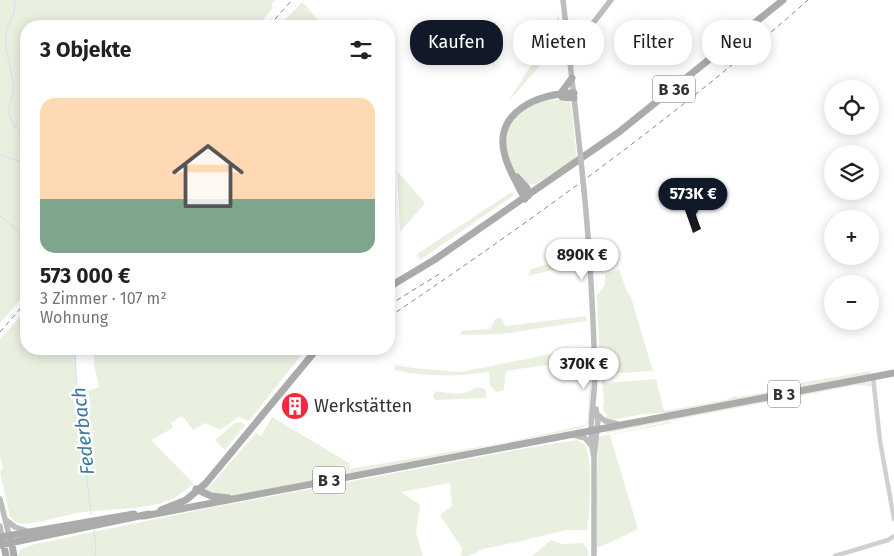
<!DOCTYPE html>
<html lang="de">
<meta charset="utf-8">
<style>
:root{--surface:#fff;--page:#f6f6f6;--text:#202124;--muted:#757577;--accent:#111827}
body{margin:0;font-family:"Fira Sans",sans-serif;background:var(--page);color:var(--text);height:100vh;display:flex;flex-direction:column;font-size:19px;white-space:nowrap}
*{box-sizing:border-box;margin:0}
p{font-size:16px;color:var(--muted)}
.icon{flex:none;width:28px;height:28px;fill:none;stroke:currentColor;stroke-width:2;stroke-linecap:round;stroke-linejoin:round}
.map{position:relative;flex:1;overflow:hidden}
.details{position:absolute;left:20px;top:20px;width:375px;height:335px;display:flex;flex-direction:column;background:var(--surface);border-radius:20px;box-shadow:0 2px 12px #0003}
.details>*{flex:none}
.guide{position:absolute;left:410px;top:20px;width:409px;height:45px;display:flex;gap:10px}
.buttons{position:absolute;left:824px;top:80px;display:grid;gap:10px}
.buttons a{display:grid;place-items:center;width:55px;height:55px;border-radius:50%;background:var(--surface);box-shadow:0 2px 12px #0003;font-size:25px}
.price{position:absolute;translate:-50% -42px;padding:0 11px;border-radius:18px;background:#fff;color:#222;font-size:16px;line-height:32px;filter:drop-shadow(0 1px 2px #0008)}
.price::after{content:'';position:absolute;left:50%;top:30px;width:15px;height:11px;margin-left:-8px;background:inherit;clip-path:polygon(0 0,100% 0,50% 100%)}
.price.current{background:var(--accent);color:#fff}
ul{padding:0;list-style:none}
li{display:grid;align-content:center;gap:10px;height:265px;padding:0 20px}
li span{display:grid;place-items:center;height:155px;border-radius:15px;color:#555}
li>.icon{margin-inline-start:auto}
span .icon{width:90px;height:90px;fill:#fffc;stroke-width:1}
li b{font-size:21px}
h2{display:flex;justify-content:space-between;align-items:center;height:60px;padding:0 20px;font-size:21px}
.tag{padding:0 18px;border-radius:20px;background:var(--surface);box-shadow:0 2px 12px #0003;font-size:18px;line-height:45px}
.tag.current{background:var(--accent);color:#fff}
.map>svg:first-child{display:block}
.green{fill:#e9f0e0}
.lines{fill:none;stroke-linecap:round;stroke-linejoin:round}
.stream{stroke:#cce3f1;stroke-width:1}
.building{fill:#1a1a1a}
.street{stroke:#d0d0d0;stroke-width:4.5}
.secondary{stroke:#bdbdbd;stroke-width:5.5}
.primary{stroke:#ababab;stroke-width:7}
.rail{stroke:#888;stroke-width:1;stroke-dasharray:5 4;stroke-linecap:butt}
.secondary-bridge{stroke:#bdbdbd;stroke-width:5.5}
.labels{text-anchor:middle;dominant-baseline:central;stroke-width:5;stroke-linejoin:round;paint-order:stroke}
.shield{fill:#fff;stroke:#707070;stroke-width:1}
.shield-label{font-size:16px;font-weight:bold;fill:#333}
.poi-label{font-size:18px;fill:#333;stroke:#fff;text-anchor:start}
.water-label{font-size:19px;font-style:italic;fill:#37799e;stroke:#fff}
</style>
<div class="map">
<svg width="894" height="556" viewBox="0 0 894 556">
<rect width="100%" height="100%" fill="#fff"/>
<!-- green -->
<path class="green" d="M0 0H275L271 5 273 8 257 26H26V293L0 323Z
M302 2 324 26H279Z
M559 15 561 42 508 102 535 59Z
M548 100H567L571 103 577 159 537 183 530 185C518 182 512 170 509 159 508 154 506 149 505 144 503 120 528 104 548 100Z
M389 119C395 137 400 239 389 251Z
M397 171 425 203 400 232Z
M512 192 514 195 420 260 417 254Z
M579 255 581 263 528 276 531 269Z
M619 269 628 294H630L653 371 605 374V383L656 379 664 411 730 399 734 396 738 397 773 391 782 386 871 371V374L670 413 643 414 611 420 605 419 607 415 603 409 604 401 599 349 597 295 605 285V275Z
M26 310V349H76V405L91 408 88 391 99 387 94 366V349H306L249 421 239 417 220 430 205 423 193 430 182 416 171 423 173 428 151 440 194 484 174 498 158 504 135 508 81 512 39 522 22 524 16 522 10 517 0 471 3 469 0 457V339Z
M586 316 587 321 501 334 461 335V331L490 329 495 319 502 318 505 326Z
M587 347 586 359 507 371 505 376 504 390 496 392 490 385 489 372C456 377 427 377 394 370L395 365 413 368 460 372Z
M590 374H593L590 422 582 428 234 496H216L203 490 208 484 210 486 256 433 261 436 272 417 349 463 350 469 508 442 585 425 588 422Z
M867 381 870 382 872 386 857 385 607 433 604 431Z
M477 387 485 389 487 395 485 398 438 400 434 399 433 396 436 391C451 394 465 396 477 387Z
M241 422 245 425 225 450 215 440 235 423Z
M669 422 672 423 610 435 638 529C629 533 605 546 598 547L595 544 598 437Z
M577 440 585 445C593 461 590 512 587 530H566L517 542 483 549 469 556H461L462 548 440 515 452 506 450 483 401 492 420 505 416 532 423 556H18L20 550 31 545 209 508 527 448Z
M551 540 562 544 583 543 588 550V556H532Z"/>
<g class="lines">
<!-- stream -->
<path class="stream" d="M15 0 14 13 6 31V48L14 87 8 112 15 127 26 131
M0 155 22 162 26 173
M0 216 19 231 26 243
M75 349 77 391 91 514
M94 530 96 544 95 556"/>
</g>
<!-- building -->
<path class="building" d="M693 207 701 229 693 233 685 210Z
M297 395 306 403 294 417 285 409Z"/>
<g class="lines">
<!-- street -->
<path class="street" d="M873 377 880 441 894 519
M835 556 888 540 894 536"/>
<!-- secondary -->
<path class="secondary" d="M563 0 580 151
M568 42 575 43 580 40 611 0
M584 190C590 251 593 312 595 373 595 401 587 430 594 457
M598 415 605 421 618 424
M573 435 585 438 590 444
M0 499 9 535
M6 520 15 527 27 531
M0 526 2 537
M594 556V457L598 421 596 409"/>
<!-- primary -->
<path class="primary" d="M561 93 572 78
M562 97 574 98
M517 177 527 188 528 196
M525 199C518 185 509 171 505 156 492 112 539 93 574 93
M389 287 434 260 619 132 783 0
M196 489 211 496 228 498
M161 510 186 500 206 483 317 349
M144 516 894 373
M0 537 134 514
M11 540 14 556
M3 542 6 556
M0 545 149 514"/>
<!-- rail -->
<path class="rail" d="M269 26 292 0
M389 305 441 273
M389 317C534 219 677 116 808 0
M0 332 26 302"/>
<!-- secondary-bridge -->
<path class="secondary-bridge" d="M580 151 584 190"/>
</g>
<!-- icons -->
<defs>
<symbol id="building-disc" viewBox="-11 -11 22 22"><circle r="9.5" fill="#f5293e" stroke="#fff"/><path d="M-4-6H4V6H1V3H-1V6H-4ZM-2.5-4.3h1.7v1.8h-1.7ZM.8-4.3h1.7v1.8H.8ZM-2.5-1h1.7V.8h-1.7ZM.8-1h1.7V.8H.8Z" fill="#fff"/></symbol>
</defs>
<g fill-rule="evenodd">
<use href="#building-disc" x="279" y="390" width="32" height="32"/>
</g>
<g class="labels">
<!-- shield labels -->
<g class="shield">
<rect x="653" y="75.5" width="42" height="27" rx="4"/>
<rect x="768" y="380.5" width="32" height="27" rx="4"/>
<rect x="313" y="466.5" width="32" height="27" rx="4"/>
</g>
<g class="shield-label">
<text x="674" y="89">B 36</text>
<text x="784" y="394">B 3</text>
<text x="329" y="480">B 3</text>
</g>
<!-- poi labels -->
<g class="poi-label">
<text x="314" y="406">Werkstätten</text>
</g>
<!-- water labels -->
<g class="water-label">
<text transform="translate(83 431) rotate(-96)">Federbach</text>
</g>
</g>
</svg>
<div class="buttons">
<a><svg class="icon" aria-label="locate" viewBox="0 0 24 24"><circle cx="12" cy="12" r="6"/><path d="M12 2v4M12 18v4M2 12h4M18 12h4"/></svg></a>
<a><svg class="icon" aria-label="layers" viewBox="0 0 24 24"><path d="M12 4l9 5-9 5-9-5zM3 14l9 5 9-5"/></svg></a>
<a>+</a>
<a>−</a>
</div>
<b class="price current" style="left:693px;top:220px">573K €</b>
<b class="price" style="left:582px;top:281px">890K €</b>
<b class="price" style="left:584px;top:390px">370K €</b>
<div class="guide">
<a class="tag current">Kaufen</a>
<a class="tag">Mieten</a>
<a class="tag">Filter</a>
<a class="tag">Neu</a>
</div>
<section class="details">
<h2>3 Objekte<svg class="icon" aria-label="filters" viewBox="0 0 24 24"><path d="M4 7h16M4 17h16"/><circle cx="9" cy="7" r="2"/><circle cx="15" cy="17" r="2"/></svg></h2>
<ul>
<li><span style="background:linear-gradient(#ffd9b3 65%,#7fa58c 0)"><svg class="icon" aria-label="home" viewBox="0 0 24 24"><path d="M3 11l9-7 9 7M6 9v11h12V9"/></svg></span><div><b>573 000 €</b><p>3 Zimmer · 107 m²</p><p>Wohnung</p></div></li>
</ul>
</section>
</div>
